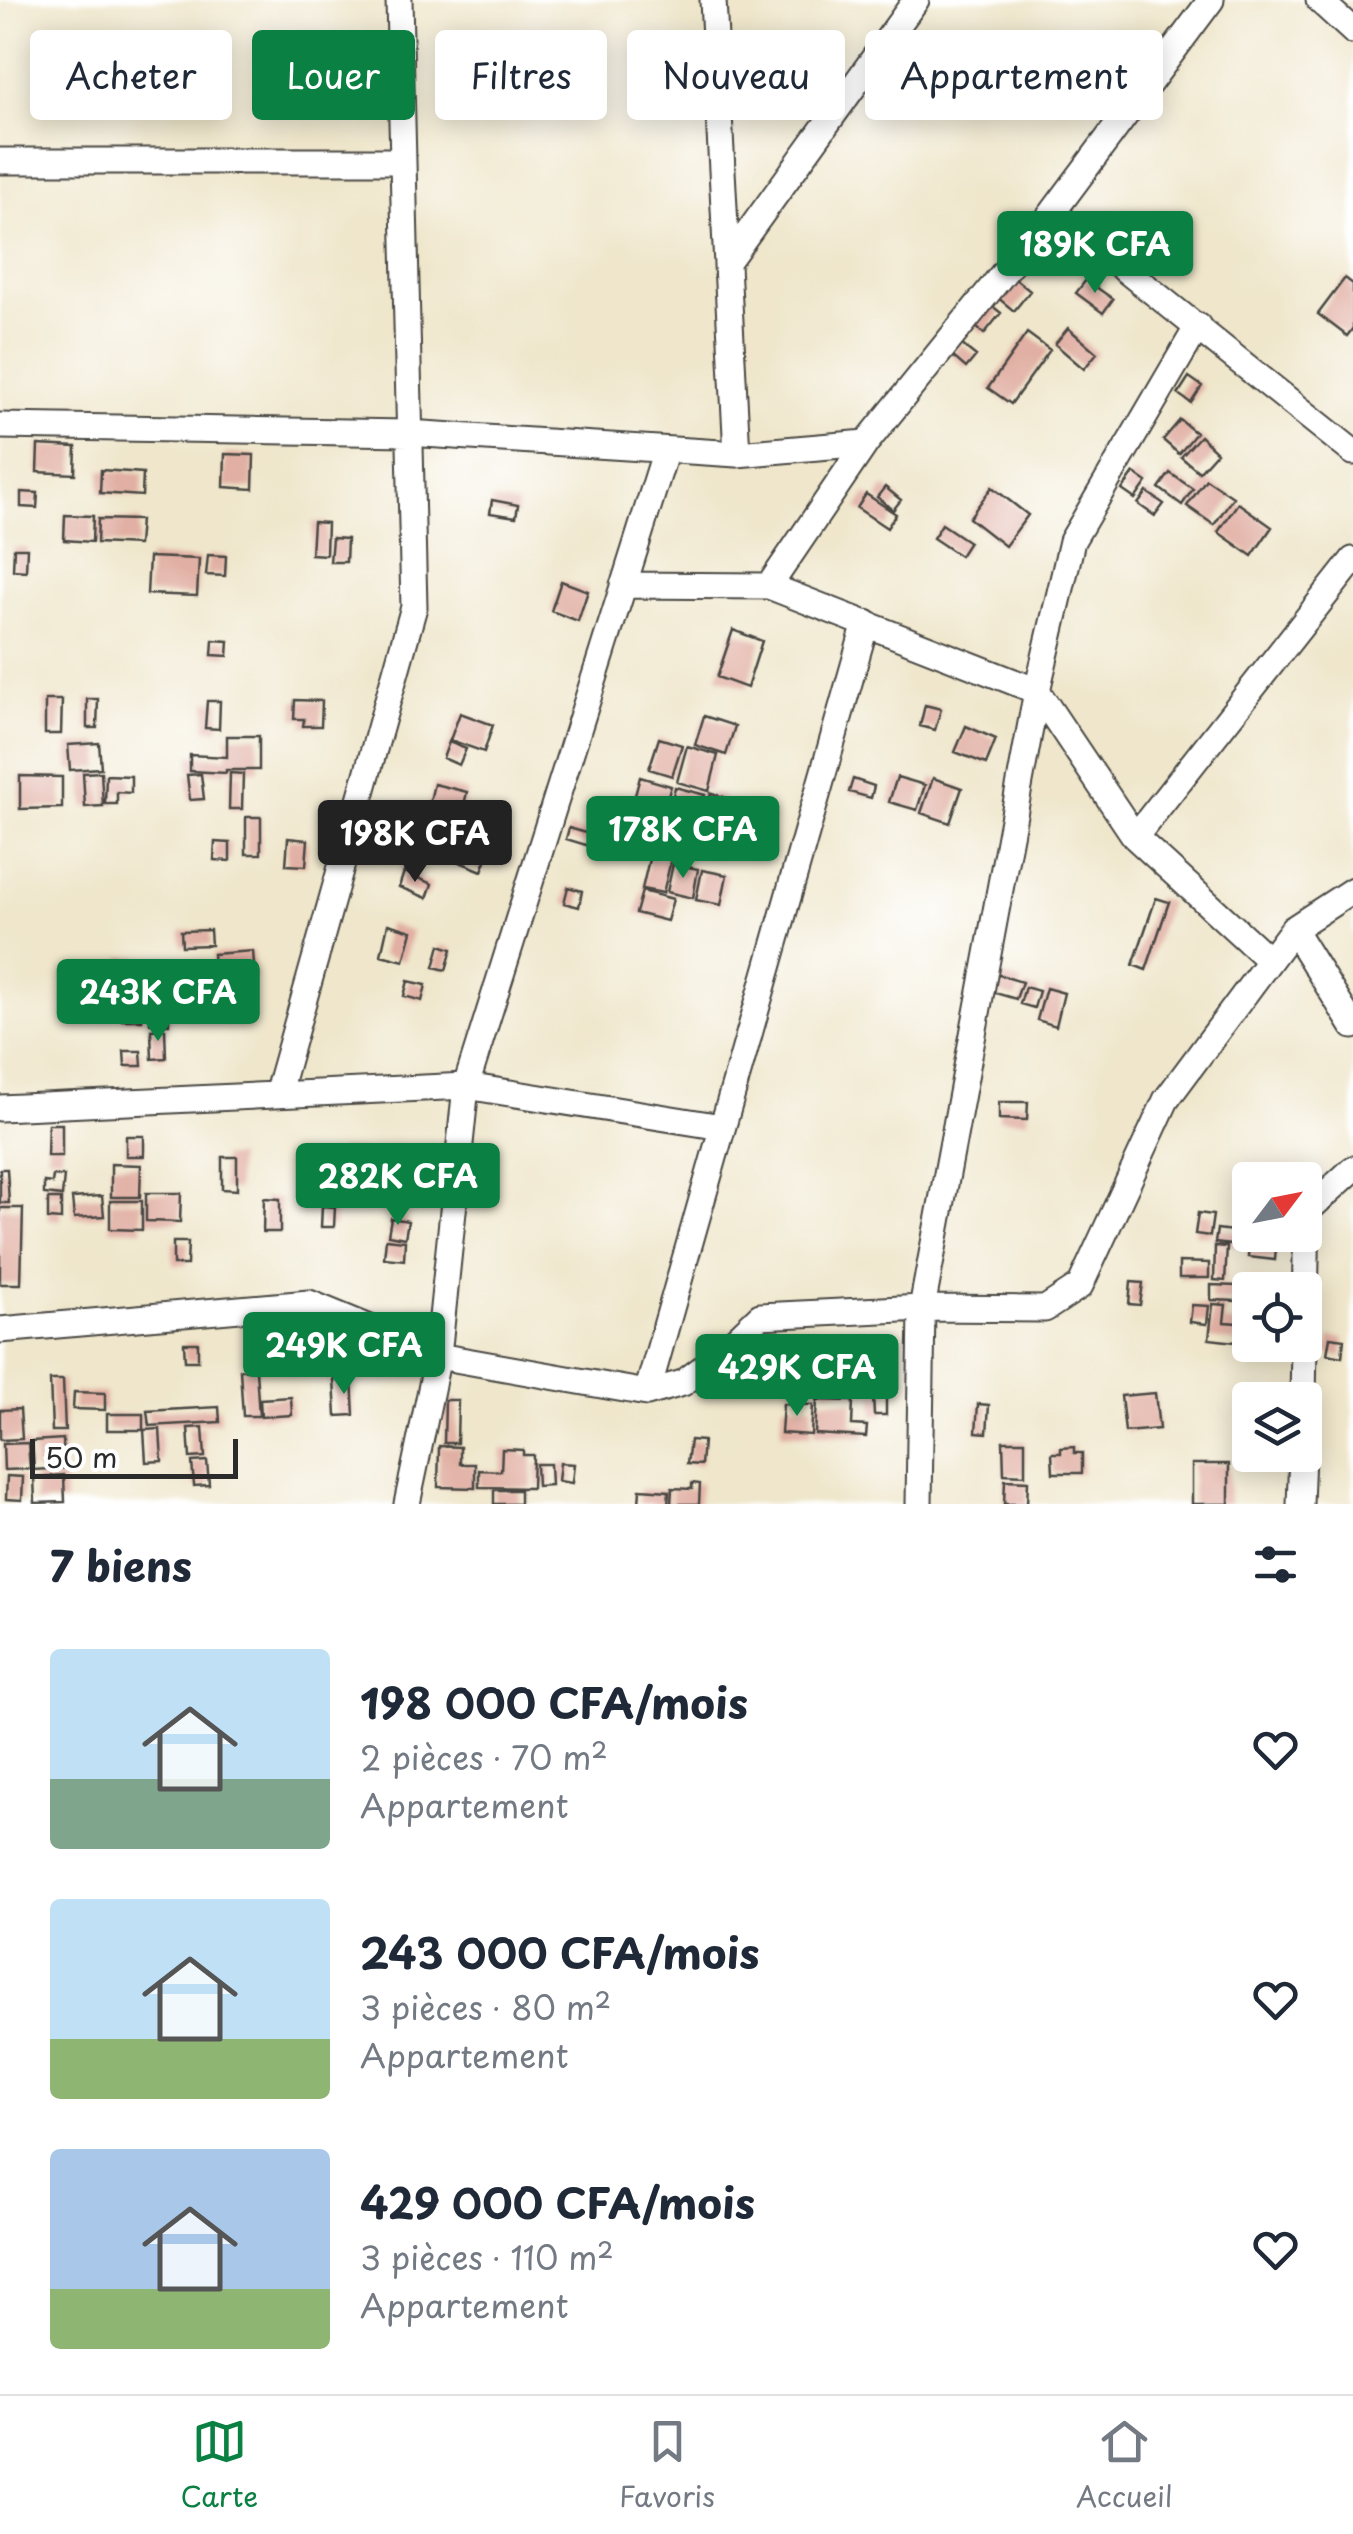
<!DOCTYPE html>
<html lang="fr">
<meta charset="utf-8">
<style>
:root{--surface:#fff;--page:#f6f6f7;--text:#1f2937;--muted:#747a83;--line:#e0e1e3;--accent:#0b8043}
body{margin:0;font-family:"Playpen Sans",sans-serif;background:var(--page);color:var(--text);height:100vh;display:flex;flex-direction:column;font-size:38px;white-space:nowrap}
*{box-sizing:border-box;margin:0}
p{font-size:32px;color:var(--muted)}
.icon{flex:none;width:55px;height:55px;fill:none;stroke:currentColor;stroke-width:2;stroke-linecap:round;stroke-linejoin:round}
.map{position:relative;height:1504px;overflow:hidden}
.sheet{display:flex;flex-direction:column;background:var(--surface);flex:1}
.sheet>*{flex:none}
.guide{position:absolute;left:30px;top:30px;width:1295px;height:90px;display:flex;gap:20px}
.needle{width:65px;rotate:58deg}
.tools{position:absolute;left:1232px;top:1162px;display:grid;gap:20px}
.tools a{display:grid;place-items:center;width:90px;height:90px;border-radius:10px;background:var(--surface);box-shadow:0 5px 25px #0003;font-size:50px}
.scale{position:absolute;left:30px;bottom:25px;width:208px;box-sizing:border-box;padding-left:10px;border:5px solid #2b2b2b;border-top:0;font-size:28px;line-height:35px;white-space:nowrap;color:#2b2b2b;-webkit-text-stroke:8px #fff;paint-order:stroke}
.price{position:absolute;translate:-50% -85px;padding:0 22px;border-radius:10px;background:var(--accent);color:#fff;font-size:32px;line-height:65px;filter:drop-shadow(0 2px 5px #0008)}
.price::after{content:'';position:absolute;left:50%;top:60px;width:30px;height:22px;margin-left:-15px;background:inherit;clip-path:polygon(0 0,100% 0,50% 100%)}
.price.active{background:#222;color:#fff}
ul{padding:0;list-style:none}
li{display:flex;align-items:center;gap:30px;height:250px;padding:0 50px}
li span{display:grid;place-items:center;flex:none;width:280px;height:200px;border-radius:10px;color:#555}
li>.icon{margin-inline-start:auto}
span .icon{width:120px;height:120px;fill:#fffc;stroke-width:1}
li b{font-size:42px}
h2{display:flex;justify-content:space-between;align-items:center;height:120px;padding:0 50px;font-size:42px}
.chip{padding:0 35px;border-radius:10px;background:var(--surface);box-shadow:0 5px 25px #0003;font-size:35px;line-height:90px}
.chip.active{background:var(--accent);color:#fff}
.dock{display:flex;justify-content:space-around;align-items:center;height:140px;border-top:2px solid var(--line);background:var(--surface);font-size:28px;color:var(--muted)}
.dock a{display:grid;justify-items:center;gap:5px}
.dock .active{color:var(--accent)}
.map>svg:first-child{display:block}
.building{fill:#e1afa3}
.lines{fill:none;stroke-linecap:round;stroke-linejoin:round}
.minor-casing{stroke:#484743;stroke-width:29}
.minor{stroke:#fff;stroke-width:25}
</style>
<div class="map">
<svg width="1353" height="1504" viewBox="0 0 1353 1504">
<rect width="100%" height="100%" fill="#fff"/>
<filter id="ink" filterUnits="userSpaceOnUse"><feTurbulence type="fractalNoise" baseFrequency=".01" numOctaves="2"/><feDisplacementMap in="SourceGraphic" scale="20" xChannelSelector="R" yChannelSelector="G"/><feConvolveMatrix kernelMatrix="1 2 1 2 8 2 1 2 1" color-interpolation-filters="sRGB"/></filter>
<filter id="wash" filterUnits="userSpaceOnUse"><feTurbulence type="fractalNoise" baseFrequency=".0048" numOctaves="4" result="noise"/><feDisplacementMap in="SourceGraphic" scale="40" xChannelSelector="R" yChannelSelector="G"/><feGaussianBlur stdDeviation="2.25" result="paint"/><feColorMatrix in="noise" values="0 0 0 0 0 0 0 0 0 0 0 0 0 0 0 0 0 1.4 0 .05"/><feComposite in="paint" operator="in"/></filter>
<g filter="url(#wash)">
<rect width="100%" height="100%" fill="#efe6cb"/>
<g id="blocks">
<!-- building -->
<path class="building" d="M1013 277 1030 291 1014 311 997 297Z
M1345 278 1353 284V328L1347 336 1318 314Z
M1086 280 1113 299 1103 313 1076 293Z
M991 305 1001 313 984 334 975 326Z
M1068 328 1097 353 1084 369 1055 344Z
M1027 333 1050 350 1011 404 988 388Z
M961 344 976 356 966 368 951 355Z
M1189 377 1202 386 1191 403 1178 394Z
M1180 420 1196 433 1179 454 1163 440Z
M1200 436 1217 452 1199 472 1181 457Z
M38 445 76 447 75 474 37 472Z
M225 454 254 455 253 489 224 487Z
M101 470 143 473 142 496 100 493Z
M1134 473 1147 482 1135 499 1122 490Z
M1170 473 1193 489 1182 505 1159 488Z
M1206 479 1233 497 1214 525 1187 506Z
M885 487 901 500 893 510 877 497Z
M992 487 1028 515 1005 546 969 518Z
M21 492 38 493 37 508 21 507Z
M1147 492 1164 504 1155 516 1138 504Z
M866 494 896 514 887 528 857 508Z
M492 500 518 505 516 517 490 513Z
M1238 503 1272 527 1252 556 1218 532Z
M65 515 93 516 92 542 64 540Z
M98 519 140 520 138 545 97 543Z
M313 522 327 523 326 555 311 554Z
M942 524 969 542 960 556 933 538Z
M332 538 347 539 346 562H330Z
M14 548H27L26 571 13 570Z
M208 555 226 556 225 576 206 575Z
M149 557 199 559 197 596 147 594Z
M561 581 588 591 578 621 551 611Z
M733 630 762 641 747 688 717 677Z
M213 640 229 641 228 656 212 655Z
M87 699H98L97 728H87Z
M45 700H62L61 734H45Z
M295 700 322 701 321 726H303L304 719H294Z
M207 701H220L219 729 205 728Z
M925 705 941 709 935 730 920 726Z
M460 713 493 725 484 752 450 740Z
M704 716 735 726 726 755 695 745Z
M966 726 996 739 986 764 955 752Z
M227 736H259V770H226V773L190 771V755L227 757Z
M659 738 682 745 672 776 649 769Z
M449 742 466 749 459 765 443 758Z
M99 743 101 768 70 770 68 745Z
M687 746 718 755 709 791 677 782Z
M101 772 103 806 85 807 83 773Z
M230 773 243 774 242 809H229Z
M201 774 204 799 190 800 187 775Z
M106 775 131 776V793L117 792V804H105Z
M20 776 62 777V808L20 809Z
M640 777 671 786 663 812 633 803Z
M897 777 925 785 917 810 889 802Z
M933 778 962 788 950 823 921 813Z
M853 779 874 786 871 798 849 792Z
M434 784 467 792 460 822 427 813Z
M675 787 705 795 699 817 670 809Z
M711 793 724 797 719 816 705 812Z
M628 808 660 818 651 849 618 839Z
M246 817H261V854H246Z
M422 817 438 822 428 853 412 848Z
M569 828 602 838 599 849 566 839Z
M465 832 493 842 482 871 455 860Z
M288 838 308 840 306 866 286 865Z
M215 842 230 843V861L214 860Z
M650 855 671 860 663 893 642 889Z
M673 864 698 869 693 898 667 892Z
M702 870 727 875 721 905 696 900Z
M404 872 432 884 427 898 399 887Z
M568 887 582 891 579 907 564 903Z
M642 891 673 899 667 921 636 913Z
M1156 898 1169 902 1146 970 1133 965Z
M388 924 412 931 404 961 381 955Z
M210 930 211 945 182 946 181 931Z
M440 945 452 949 446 970 434 967Z
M253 951 255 978 215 981 213 954Z
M121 957 139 958V984H120Z
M993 973 1022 982 1016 999 988 991Z
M408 981 426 985 422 1001 404 996Z
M202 986 205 1017 188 1018 185 987Z
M1025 987 1039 991 1034 1008 1020 1004Z
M122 988H142V1020H122Z
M1046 988 1064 993 1056 1026 1037 1020Z
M149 989H169V1024L150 1023Z
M165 1029 166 1058 152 1059 151 1030Z
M124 1051H141L142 1066H125Z
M999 1102H1028L1027 1120 999 1119Z
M48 1124H62V1156H47Z
M126 1136H144V1156H126Z
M340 1149 361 1150 359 1180 338 1178Z
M222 1157H237V1190L222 1189Z
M111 1164 141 1165 140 1197H111Z
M0 1169H7L9 1203H0Z
M53 1176H64L62 1196 44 1194V1182L52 1183Z
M146 1193H181L180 1222 146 1221Z
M102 1196 104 1216 74 1218 72 1198Z
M264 1198 280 1199V1232H263Z
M48 1199H61V1220L48 1219Z
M110 1201H142V1230L110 1229Z
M322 1206 335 1207 334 1227H321Z
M0 1208H23L21 1284H0Z
M1198 1213 1213 1215 1210 1236 1195 1234Z
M391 1218 408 1221 405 1238 388 1235Z
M1217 1229 1241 1232 1239 1246 1215 1243Z
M386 1239 405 1241 404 1260 384 1258Z
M173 1242H188L187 1265H173Z
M1249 1244 1276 1247 1275 1260 1248 1257Z
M1215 1246 1227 1247 1225 1281 1214 1280Z
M1179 1262 1209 1263V1278H1179Z
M1131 1282 1143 1283 1140 1305 1129 1304Z
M1211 1285 1237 1286V1301L1211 1300Z
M1213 1304 1226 1305 1224 1322 1238 1323 1236 1342 1209 1339Z
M1192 1305 1209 1306 1207 1324 1190 1322Z
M1330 1337 1344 1339 1342 1357 1327 1354Z
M184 1343H198V1361H185Z
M318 1343 320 1366H303L302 1344Z
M786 1356H816V1378H785Z
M826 1359 888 1360V1392L825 1391Z
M240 1370H256L259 1416H243Z
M352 1378 354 1415 336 1416 334 1379Z
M50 1380H63L65 1431H52Z
M74 1392 105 1393V1410L73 1409Z
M1155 1393 1159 1429 1125 1432 1121 1396Z
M886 1394V1415H874L873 1395Z
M291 1397 292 1415 261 1417 260 1399Z
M445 1400H458L457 1443H444Z
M817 1400 853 1401 852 1425 867 1426 866 1437 815 1434Z
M783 1404 813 1405 811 1435 781 1433Z
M978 1404 989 1405 987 1433 976 1432Z
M219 1407 220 1422 149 1426 147 1411Z
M20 1409 22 1439 0 1440V1410Z
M107 1414H143V1430H107Z
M203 1427 205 1457 190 1458 188 1428Z
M160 1429 162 1461 146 1462 144 1430Z
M63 1439 64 1468 34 1470 32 1441Z
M690 1440 703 1441 701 1465 687 1464Z
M1003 1441H1025V1475L1004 1474Z
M28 1443 30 1469 4 1470 3 1444Z
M439 1446 460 1447V1464H475V1488L438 1487Z
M1074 1447V1453H1082V1473H1053L1052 1453H1061V1448Z
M502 1449 523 1450V1455H533L532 1488 479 1487V1470L501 1471Z
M207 1461 209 1485 194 1486 192 1462Z
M560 1463 574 1464 572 1483 558 1481Z
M536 1464H550L551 1485 537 1486Z
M1192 1464H1229V1504H1192Z
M64 1475 65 1502 35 1503 34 1477Z
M7 1476 23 1477 22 1500 6 1499Z
M1005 1480 1028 1481 1027 1504H1004Z
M692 1483 700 1484 699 1504H671L672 1488 692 1489Z
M640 1489 669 1491 668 1504H639Z
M494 1490H520V1504H494Z"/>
</g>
</g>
<g filter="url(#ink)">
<use href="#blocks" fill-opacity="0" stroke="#484743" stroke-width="2.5"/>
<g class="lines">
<defs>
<path id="minor" d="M713 0 737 454
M1319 0 1353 31
M0 161H402
M1053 212 1353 452
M727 262 916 0
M0 426 408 433 737 454 866 443
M623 585 769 586 1037 691 1135 837 1269 960
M769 586 866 443 1053 212 1211 0
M1135 837 1353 560
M1293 929 1353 1026
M277 1095 414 607 399 0
M0 1108 466 1086 722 1127
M1305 1308 1307 1211 1353 1169
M0 1330 309 1303 438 1356 466 1086 666 450
M647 1393 866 623
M1303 1400 1304 1345
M407 1504 438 1356 647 1393 683 1383 716 1358 760 1316 922 1308 1045 1309 1080 1286 1166 1100 1293 929 1353 890
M919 1504 922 1308 1037 691 1072 541 1198 326
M1300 1504 1302 1455"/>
</defs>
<!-- minor casing -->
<use href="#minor" class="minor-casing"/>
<!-- minor -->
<use href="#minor" class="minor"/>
</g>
</g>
</svg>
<div class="tools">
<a><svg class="needle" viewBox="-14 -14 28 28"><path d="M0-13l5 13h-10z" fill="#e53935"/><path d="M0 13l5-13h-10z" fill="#747a83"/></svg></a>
<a><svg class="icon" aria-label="locate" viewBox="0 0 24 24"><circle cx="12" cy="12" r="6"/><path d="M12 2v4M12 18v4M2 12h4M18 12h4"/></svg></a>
<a><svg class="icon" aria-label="layers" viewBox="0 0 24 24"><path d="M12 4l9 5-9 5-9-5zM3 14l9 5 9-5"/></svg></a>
</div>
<div class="scale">50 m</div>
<b class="price" style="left:1095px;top:296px">189K CFA</b>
<b class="price" style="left:683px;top:881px">178K CFA</b>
<b class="price active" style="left:415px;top:885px">198K CFA</b>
<b class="price" style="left:158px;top:1044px">243K CFA</b>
<b class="price" style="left:398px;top:1228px">282K CFA</b>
<b class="price" style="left:344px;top:1397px">249K CFA</b>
<b class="price" style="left:797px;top:1419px">429K CFA</b>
<div class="guide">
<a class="chip">Acheter</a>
<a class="chip active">Louer</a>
<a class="chip">Filtres</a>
<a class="chip">Nouveau</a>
<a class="chip">Appartement</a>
</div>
</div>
<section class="sheet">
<h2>7 biens<svg class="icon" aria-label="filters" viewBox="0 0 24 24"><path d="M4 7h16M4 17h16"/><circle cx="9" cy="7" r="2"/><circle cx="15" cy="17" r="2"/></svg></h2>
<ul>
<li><span style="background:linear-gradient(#bfe0f5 65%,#7fa58c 0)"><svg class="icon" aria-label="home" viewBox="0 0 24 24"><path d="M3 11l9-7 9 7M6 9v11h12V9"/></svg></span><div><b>198 000 CFA/mois</b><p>2 pièces · 70 m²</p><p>Appartement</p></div><svg class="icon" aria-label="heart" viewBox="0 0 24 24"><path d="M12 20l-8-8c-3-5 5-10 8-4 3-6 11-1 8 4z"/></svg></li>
<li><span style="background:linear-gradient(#bfe0f5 70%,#8fb573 0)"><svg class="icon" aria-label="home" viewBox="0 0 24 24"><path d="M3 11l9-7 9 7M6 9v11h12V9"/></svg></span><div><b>243 000 CFA/mois</b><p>3 pièces · 80 m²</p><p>Appartement</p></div><svg class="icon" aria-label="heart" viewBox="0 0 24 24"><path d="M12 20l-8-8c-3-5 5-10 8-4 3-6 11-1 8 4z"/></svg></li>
<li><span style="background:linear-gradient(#a9c7e8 70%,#8fb573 0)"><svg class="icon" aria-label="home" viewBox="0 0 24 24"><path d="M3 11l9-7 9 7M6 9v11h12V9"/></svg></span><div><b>429 000 CFA/mois</b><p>3 pièces · 110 m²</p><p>Appartement</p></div><svg class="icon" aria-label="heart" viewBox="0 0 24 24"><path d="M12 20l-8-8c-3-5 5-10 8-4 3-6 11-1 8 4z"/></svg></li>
</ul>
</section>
<nav class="dock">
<a class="active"><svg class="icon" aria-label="map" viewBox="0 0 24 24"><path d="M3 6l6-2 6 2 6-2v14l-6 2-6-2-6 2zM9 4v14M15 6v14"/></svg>Carte</a>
<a><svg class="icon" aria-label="saved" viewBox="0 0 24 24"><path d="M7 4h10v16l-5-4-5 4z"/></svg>Favoris</a>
<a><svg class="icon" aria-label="home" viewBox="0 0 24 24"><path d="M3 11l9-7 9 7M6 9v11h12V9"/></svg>Accueil</a>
</nav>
